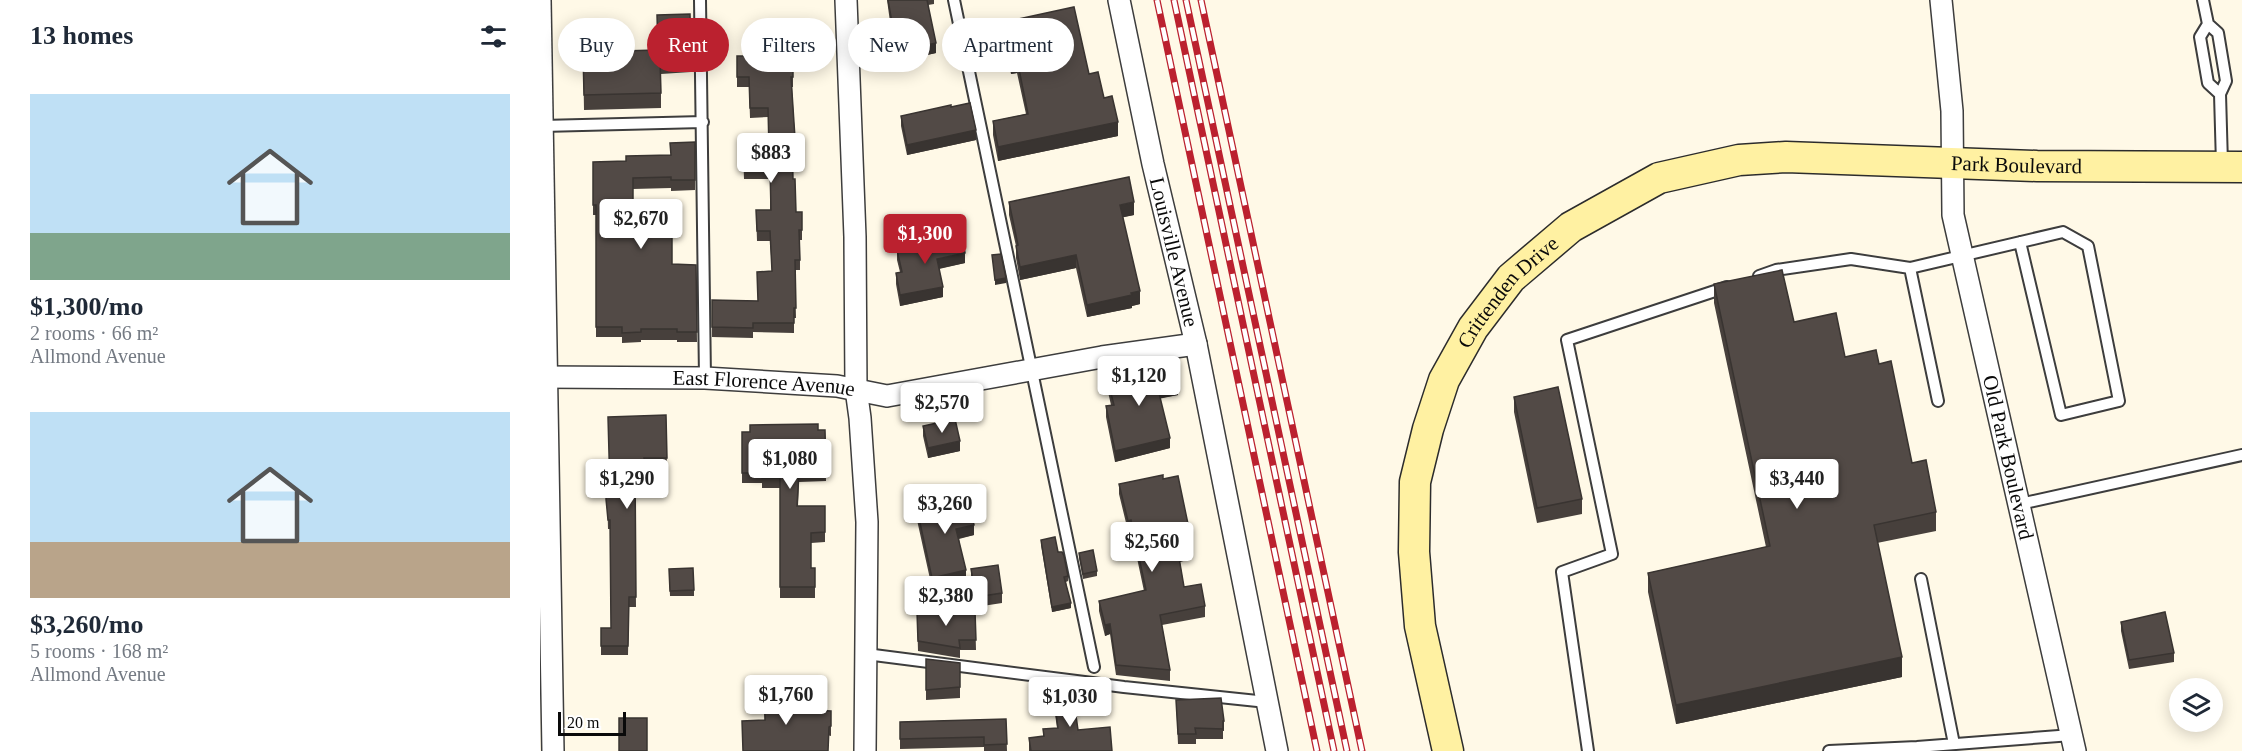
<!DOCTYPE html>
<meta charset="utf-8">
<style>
:root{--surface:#fff;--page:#f6f6f7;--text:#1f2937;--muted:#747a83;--accent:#bb212f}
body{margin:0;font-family:Georgia,serif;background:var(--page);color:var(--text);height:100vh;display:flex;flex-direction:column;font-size:22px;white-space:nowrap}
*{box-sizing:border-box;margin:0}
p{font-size:20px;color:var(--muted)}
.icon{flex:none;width:33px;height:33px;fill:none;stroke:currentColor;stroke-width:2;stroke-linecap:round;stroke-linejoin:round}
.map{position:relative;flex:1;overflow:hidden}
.sheet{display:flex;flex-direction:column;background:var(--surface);width:540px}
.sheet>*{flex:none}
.hud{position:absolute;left:18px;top:18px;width:570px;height:54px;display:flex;gap:12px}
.tools{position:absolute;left:1629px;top:678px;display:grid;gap:12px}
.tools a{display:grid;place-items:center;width:54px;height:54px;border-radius:50%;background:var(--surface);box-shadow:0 3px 15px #0003;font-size:30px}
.scale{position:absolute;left:18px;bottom:15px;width:68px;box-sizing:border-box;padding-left:6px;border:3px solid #0a0a0a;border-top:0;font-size:16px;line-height:21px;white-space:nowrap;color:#0a0a0a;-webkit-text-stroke:4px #fff;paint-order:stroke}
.price{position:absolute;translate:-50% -51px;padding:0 14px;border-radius:6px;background:#fff;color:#222;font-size:20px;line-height:39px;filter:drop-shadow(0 2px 3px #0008)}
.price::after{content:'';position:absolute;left:50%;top:36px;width:18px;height:14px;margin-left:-9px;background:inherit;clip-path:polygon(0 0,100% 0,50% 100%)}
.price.active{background:var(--accent);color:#fff}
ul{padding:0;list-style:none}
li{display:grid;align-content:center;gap:12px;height:318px;padding:0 30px}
li span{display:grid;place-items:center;height:186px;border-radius:0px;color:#555}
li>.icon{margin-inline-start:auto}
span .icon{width:108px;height:108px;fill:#fffc;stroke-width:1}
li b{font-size:26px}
h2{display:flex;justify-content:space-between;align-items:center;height:72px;padding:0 30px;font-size:26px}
.tag{padding:0 21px;border-radius:27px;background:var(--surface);box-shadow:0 3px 15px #0003;font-size:21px;line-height:54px}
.tag.active{background:var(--accent);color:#fff}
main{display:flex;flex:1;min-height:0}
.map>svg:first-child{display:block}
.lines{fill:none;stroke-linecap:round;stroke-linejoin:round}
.lane-casing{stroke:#3d3d3d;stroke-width:14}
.street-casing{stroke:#3d3d3d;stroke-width:24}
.secondary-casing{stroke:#2c2c2c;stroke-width:33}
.lane{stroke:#fff;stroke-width:10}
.street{stroke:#fff;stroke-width:21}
.secondary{stroke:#fff1a2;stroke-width:30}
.rail-casing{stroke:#bb212f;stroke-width:7}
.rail{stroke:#fff;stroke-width:4.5;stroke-dasharray:14;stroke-linecap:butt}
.wall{fill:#47403c}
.shaded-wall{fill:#393431}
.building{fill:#524a46;stroke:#393431;stroke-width:1.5}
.labels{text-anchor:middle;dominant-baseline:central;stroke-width:6;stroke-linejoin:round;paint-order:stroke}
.street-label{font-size:21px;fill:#0a0a0a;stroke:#fff}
</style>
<main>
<section class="sheet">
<h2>13 homes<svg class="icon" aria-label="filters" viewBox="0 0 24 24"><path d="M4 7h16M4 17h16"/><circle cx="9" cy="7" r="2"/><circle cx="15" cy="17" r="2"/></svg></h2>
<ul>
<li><span style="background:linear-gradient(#bfe0f5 75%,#7fa58c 0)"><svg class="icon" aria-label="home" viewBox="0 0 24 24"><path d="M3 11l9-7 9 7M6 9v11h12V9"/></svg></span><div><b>$1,300/mo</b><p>2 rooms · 66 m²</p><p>Allmond Avenue</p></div></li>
<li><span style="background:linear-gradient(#bfe0f5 70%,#b9a48a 0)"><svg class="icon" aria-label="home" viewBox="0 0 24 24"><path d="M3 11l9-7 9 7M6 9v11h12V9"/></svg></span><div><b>$3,260/mo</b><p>5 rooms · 168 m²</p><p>Allmond Avenue</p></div></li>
</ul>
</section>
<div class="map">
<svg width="1702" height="751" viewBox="0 0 1702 751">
<rect width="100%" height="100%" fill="#fff9e7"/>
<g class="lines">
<defs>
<path id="lane" d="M160 0 165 378
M414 0 554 667
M1663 0 1668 24
M1680 94 1668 83 1660 37 1668 24 1678 33 1686 81 1680 94 1682 164
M2 126 163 122
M1370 268 1398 401
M1219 276 1236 270 1311 259 1370 268 1523 232 1548 246 1579 401 1521 415 1480 242
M1480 504 1702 455
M1381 579 1414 744
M326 654 584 687 727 702
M1048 751 1022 572 1072 554 1027 340 1187 287
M1289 751 1377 747 1532 735"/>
<g id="street">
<path d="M0 0 13 751"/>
<path d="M306 0 315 237 316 389 320 418 327 522 325 751"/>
<path id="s1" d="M579 0 613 164 656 344 737 751"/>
<path id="s2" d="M1401 0 1412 111 1413 215 1535 751"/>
<path id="s3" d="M0 377 165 378 297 386 347 396 562 357 656 344"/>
</g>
<g id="secondary">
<path id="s4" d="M908 751 880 626 874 552 875 482 888 429 904 380 933 328 971 278 1031 227 1119 178 1199 160 1246 157 1497 166 1702 167"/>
</g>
</defs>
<!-- lane casing -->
<use href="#lane" class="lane-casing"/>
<!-- street casing -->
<use href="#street" class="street-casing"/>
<!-- secondary casing -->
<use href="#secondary" class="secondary-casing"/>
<!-- lane -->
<use href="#lane" class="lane"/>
<!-- street -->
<use href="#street" class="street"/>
<!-- secondary -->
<use href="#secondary" class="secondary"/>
<defs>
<path id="rail" d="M617 0 777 751
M634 0 794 751
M646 0 807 751
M661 0 822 751"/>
</defs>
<!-- rail casing -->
<use href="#rail" class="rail-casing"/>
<!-- rail -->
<use href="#rail" class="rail"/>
</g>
<!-- wall -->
<path class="wall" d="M347 0H394V4L388 5 396 53 351 63 347 40V30L351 29Z
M150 14 151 72 121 74V108L44 110 43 52 118 50Z
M436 28 549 74 564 98 578 136 458 161 453 135V121L486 114 477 73 471 74 469 65 442 71 436 42Z
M197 56H253V87H252L255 138V148H252L253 179 256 212H262V240H260V270H255L256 318H254V333L213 332V338L172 337V300L218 301 232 271 230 241H217L216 210H230V179H204L203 149H229L228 117 210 118 209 87H197Z
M411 107 436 140 367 155 361 126V116Z
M155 142V190L131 191V188L93 189V225L132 264 156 265 157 342H137V340H101V342L82 343V337H56V215H53V162L86 161 130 155Z
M469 202 594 215 583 217 600 304 592 306V308L547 317 536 268 480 280 476 258V246L469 215Z
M357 250 425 263 399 269 403 297 360 306 356 284V273L360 272 357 260Z
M1174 284 1254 322 1305 357 1339 364 1372 463 1396 512V531L1337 543 1362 677 1136 724 1108 592V573L1226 547 1174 303Z
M601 372 638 395 620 398 630 448 575 462 566 417V406L571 405 568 392V382L576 380V374Z
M974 397 1042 499V514L997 523 974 412Z
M126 415 127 468H105V476H95L96 607H89L88 655H61V628H71L70 529H68L67 490H70Z
M383 426 420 451 388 458 383 436Z
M285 430 286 481 259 482 258 506H285V542L271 543V568H275V598H240V488H222V483H202V432Z
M623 479 652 543V554H651V559L640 562 644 587 665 606V617L622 625 630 670V681L576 675 570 634 565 636 559 611V601L604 591 591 530 588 531 579 494V484Z
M377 509 434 535 419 539 426 580 392 588 377 520Z
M501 540 518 552 528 576V581L526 582 531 608 512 612 501 545Z
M539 553 557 571V576L543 579 539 558Z
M129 569 154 590V596H130Z
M431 569 462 593V603L436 607 431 580Z
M435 611 436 650H420V658L378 651 377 612Z
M1581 622 1634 653V662L1589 669 1581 631Z
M386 659 420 663V698L386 700Z
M512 683 538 730 572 751H489V738L503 737V729L517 728 512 693Z
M636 700 684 721V731H683V739H656V744H638Z
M246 709 291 711V736L225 720Z
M466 719 467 751H444V747L360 749V722Z"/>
<!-- shaded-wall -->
<path class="shaded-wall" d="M396 43V53L351 63V53Z
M477 59V73L471 74V60Z
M578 122V136L458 161V147Z
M436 130V140L367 155V145Z
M594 202V215L580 218V205Z
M425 253V263L397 269V259Z
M536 255V268L480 280V267Z
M466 278V283L455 285V280Z
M403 287V297L360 306V295Z
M600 291V304L592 306V308L547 317V305Z
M638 384V395L618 399V389Z
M630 438V448L575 462V451Z
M420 441V451L388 458V448Z
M591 520V530L588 531V521Z
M434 525V535L416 539V529Z
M651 549V559L638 562V552Z
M426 570V580L392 588V578Z
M531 603V608L512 612V607Z
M570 624V634L565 636V625Z
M1362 657V677L1136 724V705Z"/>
<!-- building -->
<path class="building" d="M348 0H387L396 43 351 53 347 30 353 28Z
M534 7 549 74 558 72 564 98 572 96 578 122 458 147 453 121 488 114 477 59 471 60 469 51 442 56 436 28Z
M150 14 151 57 120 59 121 93 44 95 43 52 118 50 117 15Z
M213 26H249L250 56H253V77H251L255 138H252L253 179H255L256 212H262V230H259L260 260H255L256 308H254V323H213V328L172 327V300L218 301 217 272 232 271 230 231H217L216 210H231L230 169H204L203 149H229L228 108H210L209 77H197V56H214Z
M430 103 436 130 367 145 361 116 411 105V107Z
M155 142V180H131V177L93 178V225H132V264L156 265 157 332H137V329H101V332L82 333V327H56V205H53V162L86 161V156L131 155 130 143Z
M589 177 594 202 580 205 600 291 591 293 592 295 547 305 536 255 480 267 476 246 478 245 469 202Z
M422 236 425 253 397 259 403 287 360 295 356 273 362 272 357 250Z
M461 254 466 278 455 280 452 255Z
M1242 270 1254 322 1296 313 1305 357 1336 350 1339 364 1351 361 1372 463 1386 460 1396 512 1334 525 1362 657 1136 705 1108 573 1230 546 1174 284Z
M633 365 638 384 618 389 630 438 575 451 566 406 574 405 568 382 577 380 576 374 601 368V372Z
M1018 387 1042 499 997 508 974 397Z
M126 415 127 458H104L105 466 95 467 96 597H89L88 646H61V628H71L70 520H68L66 499 67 490H70L68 417Z
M415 419 420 441 388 448 383 426Z
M278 424V430H285L286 471 259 472 257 506H285V532L271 533V568H275V587H240V478H222V473H202V432H210V425Z
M623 475V479L638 476 652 543 650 544 651 549 638 552 644 587 661 584 665 606 620 615 630 670 576 665 570 624 565 625 559 601 606 590 591 520 588 521 579 484Z
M428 498 434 525 416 529 426 570 392 578 377 509Z
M515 537 518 552H522L524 556 528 576 524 577 531 603 512 607 501 540Z
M553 550 557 571 543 574 539 553Z
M458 565 462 593 436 597 431 569Z
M153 568 154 590 130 591 129 569Z
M435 611 436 640H419L420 648 378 641 377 612Z
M1625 612 1634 653 1589 660 1581 622Z
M386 659 420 663V687L386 690Z
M531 680 538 730 570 727 572 751H491L489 738 504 736 503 729 518 728 512 683Z
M224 683H245L246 709 291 711V726L289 727 288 751H203L202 721 225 720Z
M681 698 684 721H683V729L655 728 656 734H638L636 700Z
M79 718H107V751H79Z
M466 719 467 744 444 745V737L360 739V722Z"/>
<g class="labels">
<!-- street labels -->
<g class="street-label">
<text stroke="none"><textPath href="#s4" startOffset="1040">Park Boulevard</textPath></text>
<text stroke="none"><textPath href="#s1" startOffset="258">Louisville Avenue</textPath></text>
<text stroke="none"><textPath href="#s4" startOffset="488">Crittenden Drive</textPath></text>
<text stroke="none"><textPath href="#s3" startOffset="224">East Florence Avenue</textPath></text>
<text stroke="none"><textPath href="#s2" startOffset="464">Old Park Boulevard</textPath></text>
</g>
</g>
</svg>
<div class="tools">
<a><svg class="icon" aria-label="layers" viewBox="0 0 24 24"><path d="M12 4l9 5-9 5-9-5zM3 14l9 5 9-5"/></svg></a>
</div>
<div class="scale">20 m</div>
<b class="price" style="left:231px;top:184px">$883</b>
<b class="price" style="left:101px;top:250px">$2,670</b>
<b class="price active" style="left:385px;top:265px">$1,300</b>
<b class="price" style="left:599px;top:407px">$1,120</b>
<b class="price" style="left:402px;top:434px">$2,570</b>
<b class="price" style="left:250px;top:490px">$1,080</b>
<b class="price" style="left:87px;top:510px">$1,290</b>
<b class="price" style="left:1257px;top:510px">$3,440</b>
<b class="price" style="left:405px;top:535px">$3,260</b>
<b class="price" style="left:612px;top:573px">$2,560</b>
<b class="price" style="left:406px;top:627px">$2,380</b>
<b class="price" style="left:246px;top:726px">$1,760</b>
<b class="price" style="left:530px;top:728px">$1,030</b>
<div class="hud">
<a class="tag">Buy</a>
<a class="tag active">Rent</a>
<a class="tag">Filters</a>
<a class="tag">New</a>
<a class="tag">Apartment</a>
</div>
</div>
</main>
